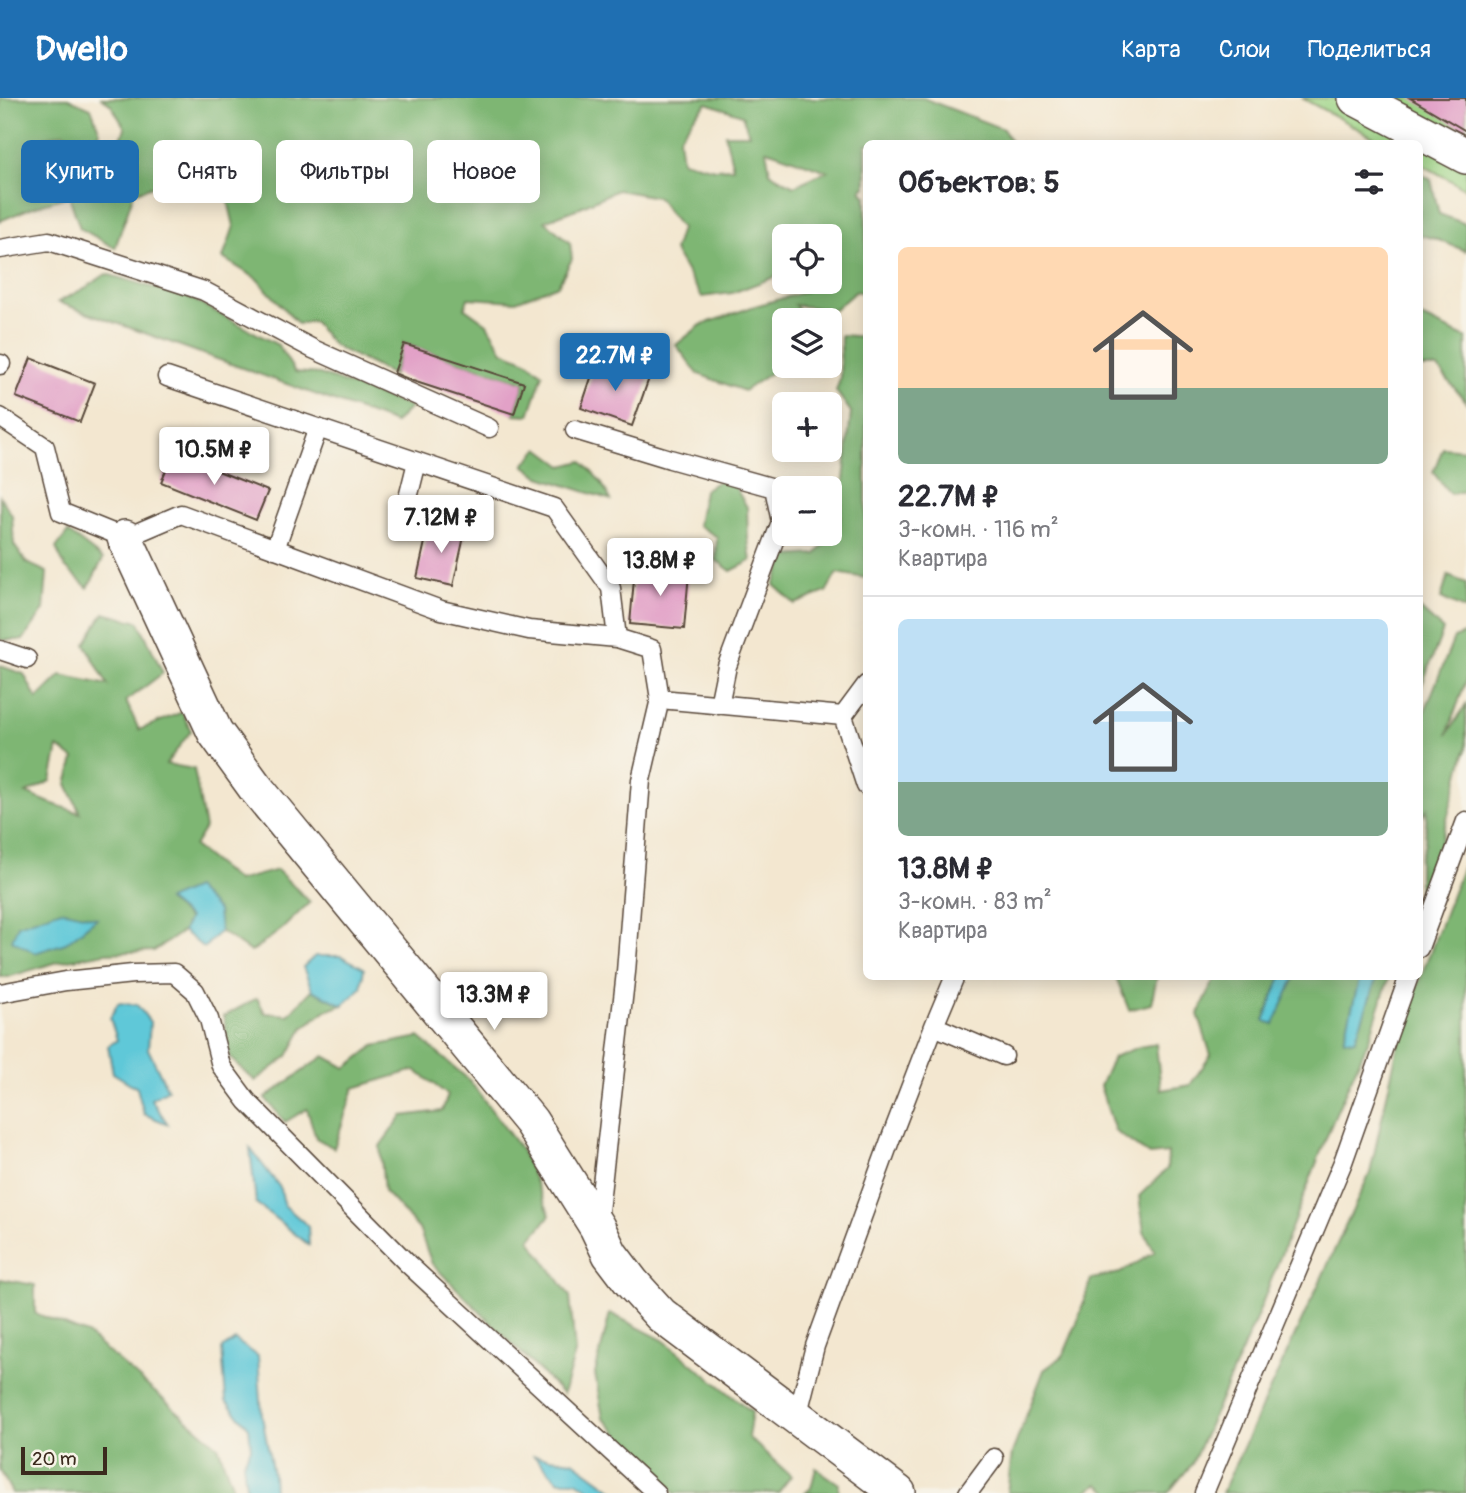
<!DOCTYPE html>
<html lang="ru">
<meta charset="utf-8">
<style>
:root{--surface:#fff;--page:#f7f7f7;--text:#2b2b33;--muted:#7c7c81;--line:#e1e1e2;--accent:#1f6fb2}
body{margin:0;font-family:Pangolin,sans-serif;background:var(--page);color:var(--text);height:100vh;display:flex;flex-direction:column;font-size:26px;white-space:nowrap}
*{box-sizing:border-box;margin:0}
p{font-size:23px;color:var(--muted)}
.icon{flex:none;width:38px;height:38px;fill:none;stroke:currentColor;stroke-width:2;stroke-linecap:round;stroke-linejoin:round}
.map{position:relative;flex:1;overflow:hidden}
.sheet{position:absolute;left:863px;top:42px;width:560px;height:840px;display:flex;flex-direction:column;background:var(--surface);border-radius:10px;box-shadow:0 4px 18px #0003}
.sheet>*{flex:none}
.guide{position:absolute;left:21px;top:42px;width:665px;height:63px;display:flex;gap:14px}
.controls{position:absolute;left:772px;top:126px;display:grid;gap:14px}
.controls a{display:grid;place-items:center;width:70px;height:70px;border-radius:10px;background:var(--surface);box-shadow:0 4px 18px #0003;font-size:35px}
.scale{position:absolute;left:21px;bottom:18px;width:86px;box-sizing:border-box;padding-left:7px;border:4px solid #3b2a1e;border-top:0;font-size:19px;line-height:24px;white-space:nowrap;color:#3b2a1e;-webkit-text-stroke:5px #f7f3e8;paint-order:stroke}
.price{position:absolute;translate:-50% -60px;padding:0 16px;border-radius:7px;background:#fff;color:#222;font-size:23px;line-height:46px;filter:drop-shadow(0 2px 4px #0008)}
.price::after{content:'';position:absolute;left:50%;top:42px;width:21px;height:16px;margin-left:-10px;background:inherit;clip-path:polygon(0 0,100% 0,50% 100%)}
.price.on{background:var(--accent);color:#fff}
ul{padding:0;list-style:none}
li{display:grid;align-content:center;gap:14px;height:371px;padding:0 35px}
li+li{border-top:2px solid var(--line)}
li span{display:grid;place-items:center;height:217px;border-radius:10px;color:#555}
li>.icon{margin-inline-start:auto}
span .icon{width:126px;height:126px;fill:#fffc;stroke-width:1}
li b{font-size:30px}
h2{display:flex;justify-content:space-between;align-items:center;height:84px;padding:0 35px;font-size:30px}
.pill{padding:0 24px;border-radius:10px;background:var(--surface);box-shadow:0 4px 18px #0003;font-size:24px;line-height:63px}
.pill.on{background:var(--accent);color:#fff}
header{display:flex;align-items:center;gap:42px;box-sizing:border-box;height:98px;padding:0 35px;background:var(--accent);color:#fff}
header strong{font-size:33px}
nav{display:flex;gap:38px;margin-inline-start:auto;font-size:24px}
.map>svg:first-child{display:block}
.green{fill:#9dd486;stroke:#6c7f52;stroke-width:2}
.forest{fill:#7eb673;stroke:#5c7048;stroke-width:2;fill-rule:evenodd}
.water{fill:#5ec8d8;stroke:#4c797b;stroke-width:2}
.building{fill:#e2a1c7}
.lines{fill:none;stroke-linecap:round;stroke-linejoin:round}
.service-casing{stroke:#574639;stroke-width:21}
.minor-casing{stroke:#574639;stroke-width:38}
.service{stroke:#fff;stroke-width:18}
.minor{stroke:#fff;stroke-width:35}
</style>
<header>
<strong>Dwello</strong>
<nav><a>Карта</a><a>Слои</a><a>Поделиться</a></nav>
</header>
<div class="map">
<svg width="1466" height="1395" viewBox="0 0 1466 1395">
<rect width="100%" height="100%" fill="#f7f3e8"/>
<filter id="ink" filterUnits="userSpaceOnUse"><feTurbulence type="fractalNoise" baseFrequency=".0143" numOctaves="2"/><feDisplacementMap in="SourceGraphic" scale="14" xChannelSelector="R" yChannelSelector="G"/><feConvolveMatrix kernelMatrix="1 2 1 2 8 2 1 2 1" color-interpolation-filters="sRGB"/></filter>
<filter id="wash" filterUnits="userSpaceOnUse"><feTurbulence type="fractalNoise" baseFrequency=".00686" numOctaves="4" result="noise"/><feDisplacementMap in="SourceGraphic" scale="28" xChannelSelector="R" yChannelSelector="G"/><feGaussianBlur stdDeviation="1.57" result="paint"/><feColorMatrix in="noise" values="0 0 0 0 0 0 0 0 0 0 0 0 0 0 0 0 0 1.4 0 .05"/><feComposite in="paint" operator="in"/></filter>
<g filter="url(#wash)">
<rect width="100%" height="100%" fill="#f3e7d0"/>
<!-- green -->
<path class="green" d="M1302 0H1466V91L1419 65V46L1384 45Z"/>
<!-- forest -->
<path class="forest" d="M0 0H68L91 10 100 34 93 44 63 35 28 44 62 60 85 57V88L97 86 113 62 125 30 111 7 102 0H923L1003 31 1012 45 866 46V87L861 92 866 98V196L856 193 834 212 795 207 806 222H784V266L744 293 698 276 676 247 701 227 755 208 805 194 788 184H830V138H784V181L777 178 732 195 702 199 674 153 681 130 657 99 617 92 576 111 545 123 570 145 572 161 558 187 516 203 468 200 465 210 487 226 503 253 527 263 543 276 529 317 514 316 524 285 404 246 393 277 334 248 313 223 298 226 257 181 223 160 234 128 226 94 175 79 134 95 115 150 80 130 69 98 33 109 0 123ZM707 5 742 17 749 36H725L733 70 715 71 682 63 679 40 694 19ZM766 52H767L827 73 794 88 770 75Z
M1419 75 1431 82 1439 116 1466 126V153L1433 140 1419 137Z
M106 176 190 200 278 247 295 274 320 276 411 309 395 325 58 204 85 190Z
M1419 218 1466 240V304L1438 270H1419Z
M841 237 866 239V480L837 475 826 494 795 506 774 487 786 458 816 456 839 431 851 314 836 293 840 281Z
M539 350 563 368 582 363 601 384 611 402 540 379 524 367Z
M1443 350 1466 352V393L1450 396 1433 374Z
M728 377 747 409 748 441 751 463 731 473 716 462 717 439 698 427 704 392Z
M0 398 12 417 14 447 27 465 47 474 44 512 23 542H0Z
M68 434 103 461 88 490 65 469 56 450Z
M1448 478 1466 485V512L1441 500Z
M1420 511 1443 532 1419 595V512Z
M104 515 139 524 163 575 126 603 139 632 182 614 191 633 166 666 194 671 205 730 194 748 237 783 277 772 310 804 282 831 251 854 220 833 218 813 167 802 189 821 183 833 154 853 105 855 58 864 8 879H0V568L24 576 37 601 61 577 108 587 85 546ZM58 649 74 661 67 686 80 715 50 705 26 695 51 683Z
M1466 535V582L1447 637 1466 606V651L1429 787 1419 809V762L1425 745 1427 711 1419 722V628L1454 540Z
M1466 760V1395H1222L1370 1075 1402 928Z
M1116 879H1157L1151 906 1129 912Z
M1215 879H1281L1264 922 1273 926 1295 879H1360L1344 941 1355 942 1377 879H1389L1370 939 1336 1015 1256 1221 1192 1366 1168 1395H1111L1098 1386 1084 1395H1007L1012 1355 1044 1272 1063 1258 1077 1225 1091 1181 1120 1175 1155 1154 1144 1134 1139 1098 1167 1071 1168 1055 1149 1057 1115 1033 1100 988 1113 959 1139 949 1156 946 1161 992 1190 987 1211 957 1198 916 1215 881Z
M312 892 343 907 325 913 303 930 288 958 255 983 230 960 224 918 257 900 265 915 288 917Z
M419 939 469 982 522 1053 550 1117 530 1142 570 1198 575 1255 563 1296 432 1166 419 1131 384 1093 380 1048 402 1018 442 1013 448 997 415 972 354 990 334 1050 316 1040 307 1011 285 1024 265 1000 324 958 346 970 374 948Z
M0 1181 35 1187V1215L87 1236 218 1348 235 1395H12L0 1372Z
M610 1215 663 1242 752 1314 748 1339 791 1378 778 1395H675L603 1320 595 1276Z
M816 1370 839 1386 838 1395H805L811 1390Z"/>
<!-- water -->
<path class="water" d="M195 790 218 813 220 833 204 850 183 833 189 820 167 802Z
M61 812 97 820 66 845 35 855 12 842 18 827Z
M315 858H341L364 870 361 890 343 907 312 892 303 869Z
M1281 879H1295L1274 926 1264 923Z
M1360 879H1377L1355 942 1344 941Z
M118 905 137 907 150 924 148 951 168 992 151 1001 168 1026 144 1016 137 990 113 975 108 948 117 942 110 920Z
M250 1050 281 1091 284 1107 308 1128 309 1147 256 1105Z
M235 1242 258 1258 262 1318 273 1377 274 1395H247L243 1365 251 1350 249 1329 226 1303 222 1251Z
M534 1358 573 1363 617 1395H595L576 1383H559Z"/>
<g id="blocks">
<!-- building -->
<path class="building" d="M1410 0H1466V33Z
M404 246 524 285 514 316 413 283 394 275Z
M31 260 95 285 80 324 16 299Z
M597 262 649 280 632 328 581 310Z
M173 355 268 393 256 422 161 384Z
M429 426 465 434 453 488 417 480Z
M635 470 689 475 684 531 630 526Z"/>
</g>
</g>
<g filter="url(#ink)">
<use href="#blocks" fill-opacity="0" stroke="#574639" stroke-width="2"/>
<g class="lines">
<defs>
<path id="service" d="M0 151 49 143 204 193 313 251 489 330
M0 267 1 266
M167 279 554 410 611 490 617 540
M0 319 45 349 61 414 125 440 181 416 441 512 529 532 617 540 652 551 660 601 641 682 626 874 598 1122
M575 332 670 361 774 390 781 424 727 568 719 607
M400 432 417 364
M275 451 318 330
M0 552 27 561
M660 601 843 618 866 688
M843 618 866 587
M1419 850 1466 723
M0 895 66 883 133 876 174 875 195 893 209 921 221 968 247 1003 408 1166 656 1395
M934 928 1004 958
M797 1319 815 1248 892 1037 934 928 955 878
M968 1395 994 1360
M1204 1395 1343 1064 1409 878"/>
<path id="minor" d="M1356 0 1466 58
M125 440 215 634 255 689 531 1024 597 1129 610 1156 632 1185 661 1217 898 1395"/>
</defs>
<!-- service casing -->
<use href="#service" class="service-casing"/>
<!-- minor casing -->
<use href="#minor" class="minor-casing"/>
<!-- service -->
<use href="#service" class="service"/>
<!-- minor -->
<use href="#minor" class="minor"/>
</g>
</g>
</svg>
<div class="controls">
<a><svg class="icon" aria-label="locate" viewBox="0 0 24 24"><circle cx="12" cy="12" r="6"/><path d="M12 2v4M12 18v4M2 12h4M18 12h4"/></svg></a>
<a><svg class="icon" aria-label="layers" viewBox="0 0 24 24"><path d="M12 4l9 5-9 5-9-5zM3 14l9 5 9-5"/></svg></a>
<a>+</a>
<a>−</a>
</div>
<div class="scale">20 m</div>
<b class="price on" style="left:615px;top:295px">22.7M ₽</b>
<b class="price" style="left:214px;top:389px">10.5M ₽</b>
<b class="price" style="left:441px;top:457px">7.12M ₽</b>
<b class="price" style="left:660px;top:500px">13.8M ₽</b>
<b class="price" style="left:494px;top:934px">13.3M ₽</b>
<div class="guide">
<a class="pill on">Купить</a>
<a class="pill">Снять</a>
<a class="pill">Фильтры</a>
<a class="pill">Новое</a>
</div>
<section class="sheet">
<h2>Объектов: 5<svg class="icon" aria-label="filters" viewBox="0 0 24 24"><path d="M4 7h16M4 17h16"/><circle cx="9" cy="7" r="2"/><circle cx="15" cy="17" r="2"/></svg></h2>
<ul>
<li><span style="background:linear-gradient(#ffd9b3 65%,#7fa58c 0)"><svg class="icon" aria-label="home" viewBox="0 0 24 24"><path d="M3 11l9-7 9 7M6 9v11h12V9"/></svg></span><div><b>22.7M ₽</b><p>3-комн. · 116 m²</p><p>Квартира</p></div></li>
<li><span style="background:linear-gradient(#bfe0f5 75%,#7fa58c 0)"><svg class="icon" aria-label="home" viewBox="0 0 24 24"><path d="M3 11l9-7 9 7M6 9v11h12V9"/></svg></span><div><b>13.8M ₽</b><p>3-комн. · 83 m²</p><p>Квартира</p></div></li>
</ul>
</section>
</div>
